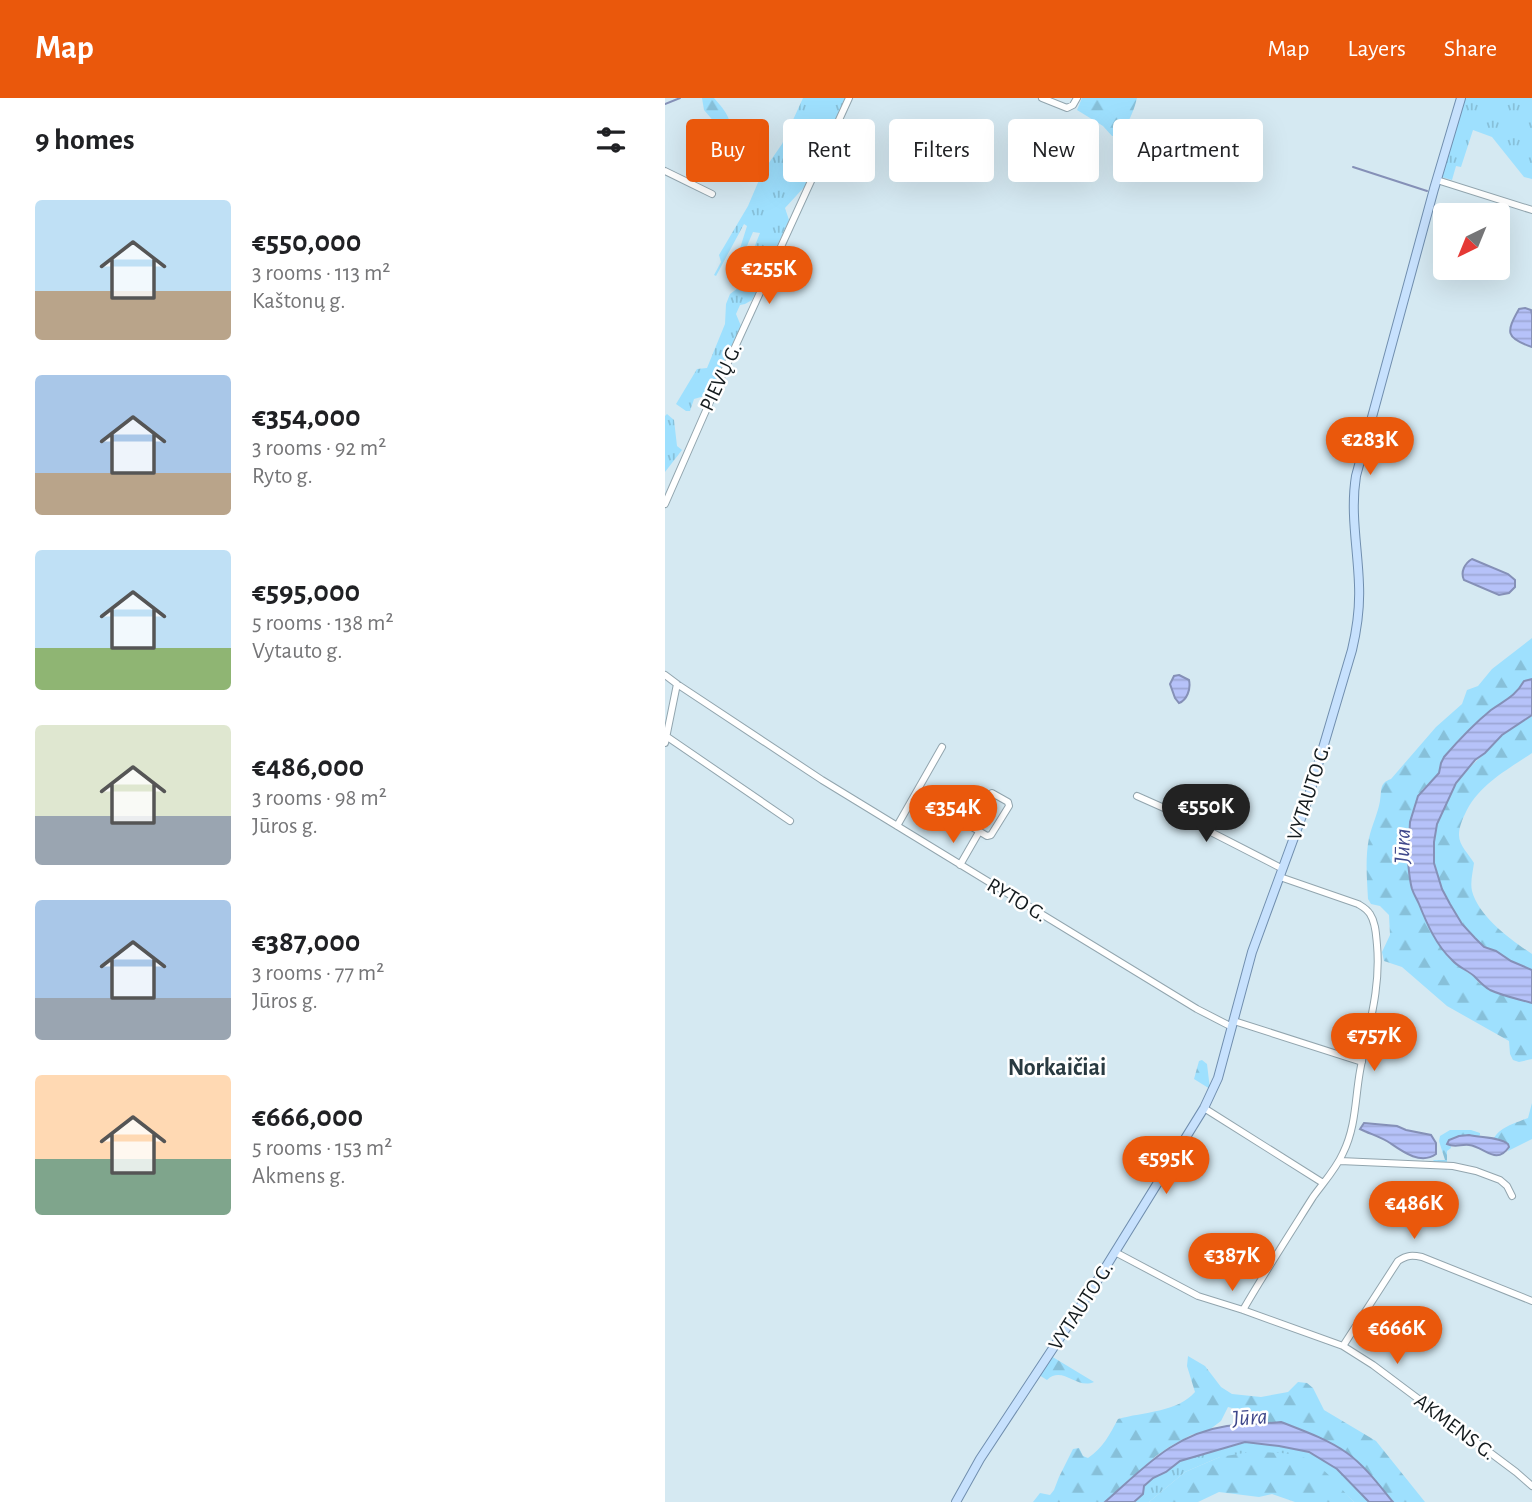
<!DOCTYPE html>
<meta charset="utf-8">
<style>
:root{--surface:#fff;--page:#f6f6f6;--text:#202124;--muted:#757577;--accent:#ea580c}
body{margin:0;font-family:"Alegreya Sans",sans-serif;background:var(--page);color:var(--text);height:100vh;display:flex;flex-direction:column;font-size:26px;white-space:nowrap}
*{box-sizing:border-box;margin:0}
p{font-size:23px;color:var(--muted)}
.icon{flex:none;width:38px;height:38px;fill:none;stroke:currentColor;stroke-width:2;stroke-linecap:round;stroke-linejoin:round}
.map{position:relative;flex:1;overflow:hidden}
.drawer{display:flex;flex-direction:column;background:var(--surface);width:665px}
.drawer>*{flex:none}
.guide{position:absolute;left:21px;top:21px;width:665px;height:63px;display:flex;gap:14px}
.needle{width:46px;rotate:223deg}
.buttons{position:absolute;left:768px;top:105px;display:grid;gap:14px}
.buttons a{display:grid;place-items:center;width:77px;height:77px;border-radius:7px;background:var(--surface);box-shadow:0 7px 28px #0002;font-size:35px}
.price{position:absolute;translate:-50% -60px;padding:0 16px;border-radius:24px;background:var(--accent);color:#fff;font-size:23px;line-height:46px;filter:drop-shadow(0 2px 4px #0008)}
.price::after{content:'';position:absolute;left:50%;top:42px;width:21px;height:16px;margin-left:-10px;background:inherit;clip-path:polygon(0 0,100% 0,50% 100%)}
.price.current{background:#222;color:#fff}
ul{padding:0;list-style:none}
li{display:flex;align-items:center;gap:21px;height:175px;padding:0 35px}
li span{display:grid;place-items:center;flex:none;width:196px;height:140px;border-radius:7px;color:#555}
li>.icon{margin-inline-start:auto}
span .icon{width:84px;height:84px;fill:#fffc;stroke-width:1}
li b{font-size:30px}
h2{display:flex;justify-content:space-between;align-items:center;height:84px;padding:0 35px;font-size:30px}
.pill{padding:0 24px;border-radius:7px;background:var(--surface);box-shadow:0 7px 28px #0002;font-size:24px;line-height:63px}
.pill.current{background:var(--accent);color:#fff}
header{display:flex;align-items:center;gap:42px;box-sizing:border-box;height:98px;padding:0 35px;background:var(--accent);color:#fff}
header strong{font-size:33px}
nav{display:flex;gap:38px;margin-inline-start:auto;font-size:24px}
main{display:flex;flex:1;min-height:0}
.map>svg:first-child{display:block}
.grass{fill:url(#grass-tufts)}
.forest{fill:url(#forest-firs)}
.water{fill:url(#water-rules);stroke:#8590b7;stroke-width:2}
.lines{fill:none;stroke-linecap:round;stroke-linejoin:round}
.stream{stroke:#8590b7;stroke-width:2}
.minor-casing{stroke:#92a5ae;stroke-width:8}
.major-casing{stroke:#708eae;stroke-width:10}
.minor{stroke:#fff;stroke-width:6}
.major{stroke:#c7e1fd;stroke-width:8}
.labels{text-anchor:middle;dominant-baseline:central;stroke-width:5;stroke-linejoin:round;paint-order:stroke}
.street-label{font-size:21px;fill:#131a1d;stroke:#fff}
.water-label{font-size:23px;font-style:italic;fill:#3f488b;stroke:#fff}
.quarter-label{font-size:24px;font-weight:bold;fill:#293a41;stroke:#fff}
</style>
<header>
<strong>Map</strong>
<nav><a>Map</a><a>Layers</a><a>Share</a></nav>
</header>
<main>
<section class="drawer">
<h2>9 homes<svg class="icon" aria-label="filters" viewBox="0 0 24 24"><path d="M4 7h16M4 17h16"/><circle cx="9" cy="7" r="2"/><circle cx="15" cy="17" r="2"/></svg></h2>
<ul>
<li><span style="background:linear-gradient(#bfe0f5 65%,#b9a48a 0)"><svg class="icon" aria-label="home" viewBox="0 0 24 24"><path d="M3 11l9-7 9 7M6 9v11h12V9"/></svg></span><div><b>€550,000</b><p>3 rooms · 113 m²</p><p>Kaštonų g.</p></div></li>
<li><span style="background:linear-gradient(#a9c7e8 70%,#b9a48a 0)"><svg class="icon" aria-label="home" viewBox="0 0 24 24"><path d="M3 11l9-7 9 7M6 9v11h12V9"/></svg></span><div><b>€354,000</b><p>3 rooms · 92 m²</p><p>Ryto g.</p></div></li>
<li><span style="background:linear-gradient(#bfe0f5 70%,#8fb573 0)"><svg class="icon" aria-label="home" viewBox="0 0 24 24"><path d="M3 11l9-7 9 7M6 9v11h12V9"/></svg></span><div><b>€595,000</b><p>5 rooms · 138 m²</p><p>Vytauto g.</p></div></li>
<li><span style="background:linear-gradient(#dfe7d0 65%,#9aa5b1 0)"><svg class="icon" aria-label="home" viewBox="0 0 24 24"><path d="M3 11l9-7 9 7M6 9v11h12V9"/></svg></span><div><b>€486,000</b><p>3 rooms · 98 m²</p><p>Jūros g.</p></div></li>
<li><span style="background:linear-gradient(#a9c7e8 70%,#9aa5b1 0)"><svg class="icon" aria-label="home" viewBox="0 0 24 24"><path d="M3 11l9-7 9 7M6 9v11h12V9"/></svg></span><div><b>€387,000</b><p>3 rooms · 77 m²</p><p>Jūros g.</p></div></li>
<li><span style="background:linear-gradient(#ffd9b3 60%,#7fa58c 0)"><svg class="icon" aria-label="home" viewBox="0 0 24 24"><path d="M3 11l9-7 9 7M6 9v11h12V9"/></svg></span><div><b>€666,000</b><p>5 rooms · 153 m²</p><p>Akmens g.</p></div></li>
</ul>
</section>
<div class="map">
<svg width="867" height="1404" viewBox="0 0 867 1404">
<defs>
<pattern id="grass-tufts" width="24" height="20" patternUnits="userSpaceOnUse" patternTransform="scale(1.75)"><rect width="24" height="20" fill="#9ee0fe"/><path d="M3 7l-1-3M5 7V3M7 7l1-3M15 17l-1-3M17 17v-4M19 17l1-3" fill="none" stroke="#87c0d9"/></pattern>
<pattern id="forest-firs" width="22" height="20" patternUnits="userSpaceOnUse" patternTransform="scale(1.75)"><rect width="22" height="20" fill="#9ee0fe"/><path d="M5 1l3.5 6h-7zM16 11l3.5 6h-7z" fill="#87c0d9"/></pattern>
<pattern id="water-rules" width="6" height="5" patternUnits="userSpaceOnUse" patternTransform="scale(1.75)"><rect width="6" height="5" fill="#b6c2f9"/><path d="M0 2.5h6" fill="none" stroke="#9ca6d5"/></pattern>
</defs>
<rect width="100%" height="100%" fill="#d5e9f2"/>
<!-- grass -->
<path class="grass" d="M138 0H180L142 86 120 110 124 122 87 202 80 206 75 207 71 216 76 228 43 297 29 301 25 313H21L11 306 32 271 42 270 60 226 61 206 65 196 73 190 95 135 88 134 76 162 72 160 82 128 79 126 51 178 49 177 56 164 54 157 83 108 97 75 117 46Z
M800 0H867V81L859 79 827 39 808 32 796 69 791 68 787 82 776 79Z
M2 316 9 322 12 348 17 352 0 374V318Z
M580 1344C612 1346 649 1350 673 1372 684 1382 694 1393 704 1404H689L651 1367 555 1359 520 1374 484 1404H469L478 1396 479 1388 488 1380 501 1374 514 1363Z"/>
<!-- forest -->
<path class="forest" d="M37 0H49C66 19 66 23 68 48L63 46 57 29 51 26 39 12Z
M417 0H472C469 13 463 26 455 37L447 38 438 28 412 12Z
M867 540V581L859 583 853 593 843 602 827 612 779 659 774 675 757 692 745 724 744 745 741 750 743 768 759 820 782 858 789 865 808 878 814 885 826 892 867 905V961L854 964 848 962 845 956 844 943 782 908 737 869 719 863 717 854 725 837 724 817 715 808 706 806 703 801C702 781 700 760 704 740 707 727 713 715 715 703 717 692 714 685 726 681L771 629 797 606 802 592 813 588 827 571Z
M867 617V655C842 672 813 687 800 716 797 722 794 730 794 737 794 748 804 756 809 765 808 773 805 784 807 793 814 819 846 842 867 856V872C855 868 845 862 833 855 829 853 823 852 819 849 806 840 796 824 788 811 750 752 772 697 821 654 826 649 831 643 836 638 842 632 859 622 867 617Z
M537 962 542 966 545 991 529 981 534 963Z
M867 1005V1041L843 1053 844 1049 828 1042C834 1029 851 1025 863 1020Z
M785 1032H806L815 1035V1037L814 1038 797 1037 784 1042 786 1050 782 1053V1064H769L768 1063 769 1062H780L774 1043 775 1038Z
M386 1258 429 1284C411 1292 398 1267 382 1282L374 1277Z
M523 1258 540 1268 556 1289 567 1296 596 1299 623 1294 633 1284 642 1285 648 1290 659 1312 711 1343 760 1404H728C714 1388 701 1369 683 1356 670 1346 631 1326 614 1325 609 1324 603 1325 598 1326L590 1316 563 1309 556 1323 544 1332 526 1337 504 1349 491 1358 440 1404H368L375 1395 385 1397 389 1392 394 1379 408 1351 414 1350 418 1358 423 1360C438 1350 445 1336 453 1321 478 1314 513 1314 530 1294L522 1268Z
M585 1354C603 1355 623 1353 640 1360 658 1367 676 1391 689 1404H630L607 1396 594 1399 554 1394 533 1404H484L520 1374 555 1359Z"/>
<!-- water -->
<path class="water" d="M860 210 866 212 867 217V249C840 240 841 234 854 211Z
M807 461 843 476 850 482V489L844 495 834 497 799 482C795 474 800 465 807 461Z
M514 577 524 582C526 591 522 602 514 605L510 600 505 586 509 578Z
M867 581V617L837 637 820 655 810 662 791 685 772 726 769 744V765L777 791 785 806 797 826 810 840 819 849 831 853 846 863 867 872V905C853 901 838 898 825 892 818 888 814 883 809 878 802 872 793 869 787 862 771 847 762 826 754 806 752 801 749 797 747 791 743 777 744 763 741 749L744 745 745 724 753 698 774 675 776 665 779 659C792 644 810 625 826 612 840 602 850 599 859 583Z
M699 1025 732 1028 741 1032 766 1037 771 1045V1056C756 1067 738 1054 725 1045 716 1039 705 1036 695 1031Z
M804 1037C817 1040 834 1039 843 1046L844 1049C831 1068 820 1049 804 1047 796 1046 790 1050 782 1046L784 1042 794 1038Z
M616 1324C639 1333 662 1341 682 1355 700 1368 714 1387 728 1404H704L672 1371 644 1354 614 1348 580 1344 515 1363 501 1374 488 1380 479 1388 478 1396 469 1404H440C479 1370 508 1336 562 1328 580 1326 598 1326 616 1324Z"/>
<g class="lines">
<!-- stream -->
<path class="stream" d="M0 6 15 0
M688 69 762 93"/>
<defs>
<path id="minor" d="M377 0 402 10 408 7 412 0
M0 73 47 96
M772 82 867 112
M0 406 39 317 184 0
M0 577 12 586 157 682 532 911 567 929
M1 638 125 723
M0 645 12 586
M327 695 343 704 344 708 326 737 322 738 307 729 306 725 323 697Z
M472 698 499 710 618 771
M232 728 277 649
M295 767 314 734
M569 923 697 964
M539 1010 658 1085
M675 1063 788 1068 811 1073 835 1082 842 1088 847 1098
M450 1154 533 1198 578 1212 678 1248 708 1267 851 1374 867 1388
M578 1212C600 1174 624 1137 648 1099 658 1085 671 1071 678 1055 691 1029 690 1001 695 973 703 930 716 891 712 847 711 837 711 825 705 816 702 811 698 809 693 806L615 779
M678 1248 733 1163C742 1157 747 1157 757 1159L867 1203"/>
<path id="major" d="M291 1404 315 1361 429 1188 539 1010 553 980 587 854 642 704 687 552C692 531 695 509 694 487 693 451 685 415 691 378L769 91 796 0"/>
</defs>
<!-- minor casing -->
<use href="#minor" class="minor-casing"/>
<!-- major casing -->
<use href="#major" class="major-casing"/>
<!-- minor -->
<use href="#minor" class="minor"/>
<!-- major -->
<use href="#major" class="major"/>
</g>
<g class="labels">
<!-- street labels -->
<g class="street-label">
<text transform="translate(56 279) rotate(-65)">PIEVŲ G.</text>
<text transform="translate(644 694) rotate(-72)">VYTAUTO G.</text>
<text transform="translate(352 802) rotate(31)">RYTO G.</text>
<text transform="translate(416 1208) rotate(-57)">VYTAUTO G.</text>
<text transform="translate(790 1329) rotate(37)">AKMENS G.</text>
</g>
<!-- water labels -->
<g class="water-label">
<text transform="translate(738 748) rotate(-89)">Jūra</text>
<text transform="translate(585 1320) rotate(-4)">Jūra</text>
</g>
<!-- quarter labels -->
<g class="quarter-label">
<text x="392" y="970">Norkaičiai</text>
</g>
</g>
</svg>
<div class="buttons">
<a><svg class="needle" viewBox="-14 -14 28 28"><path d="M0-13l5 13h-10z" fill="#e53935"/><path d="M0 13l5-13h-10z" fill="#757577"/></svg></a>
</div>
<b class="price" style="left:104px;top:208px">€255K</b>
<b class="price" style="left:705px;top:379px">€283K</b>
<b class="price current" style="left:541px;top:746px">€550K</b>
<b class="price" style="left:288px;top:747px">€354K</b>
<b class="price" style="left:709px;top:975px">€757K</b>
<b class="price" style="left:501px;top:1098px">€595K</b>
<b class="price" style="left:749px;top:1143px">€486K</b>
<b class="price" style="left:567px;top:1195px">€387K</b>
<b class="price" style="left:732px;top:1268px">€666K</b>
<div class="guide">
<a class="pill current">Buy</a>
<a class="pill">Rent</a>
<a class="pill">Filters</a>
<a class="pill">New</a>
<a class="pill">Apartment</a>
</div>
</div>
</main>
